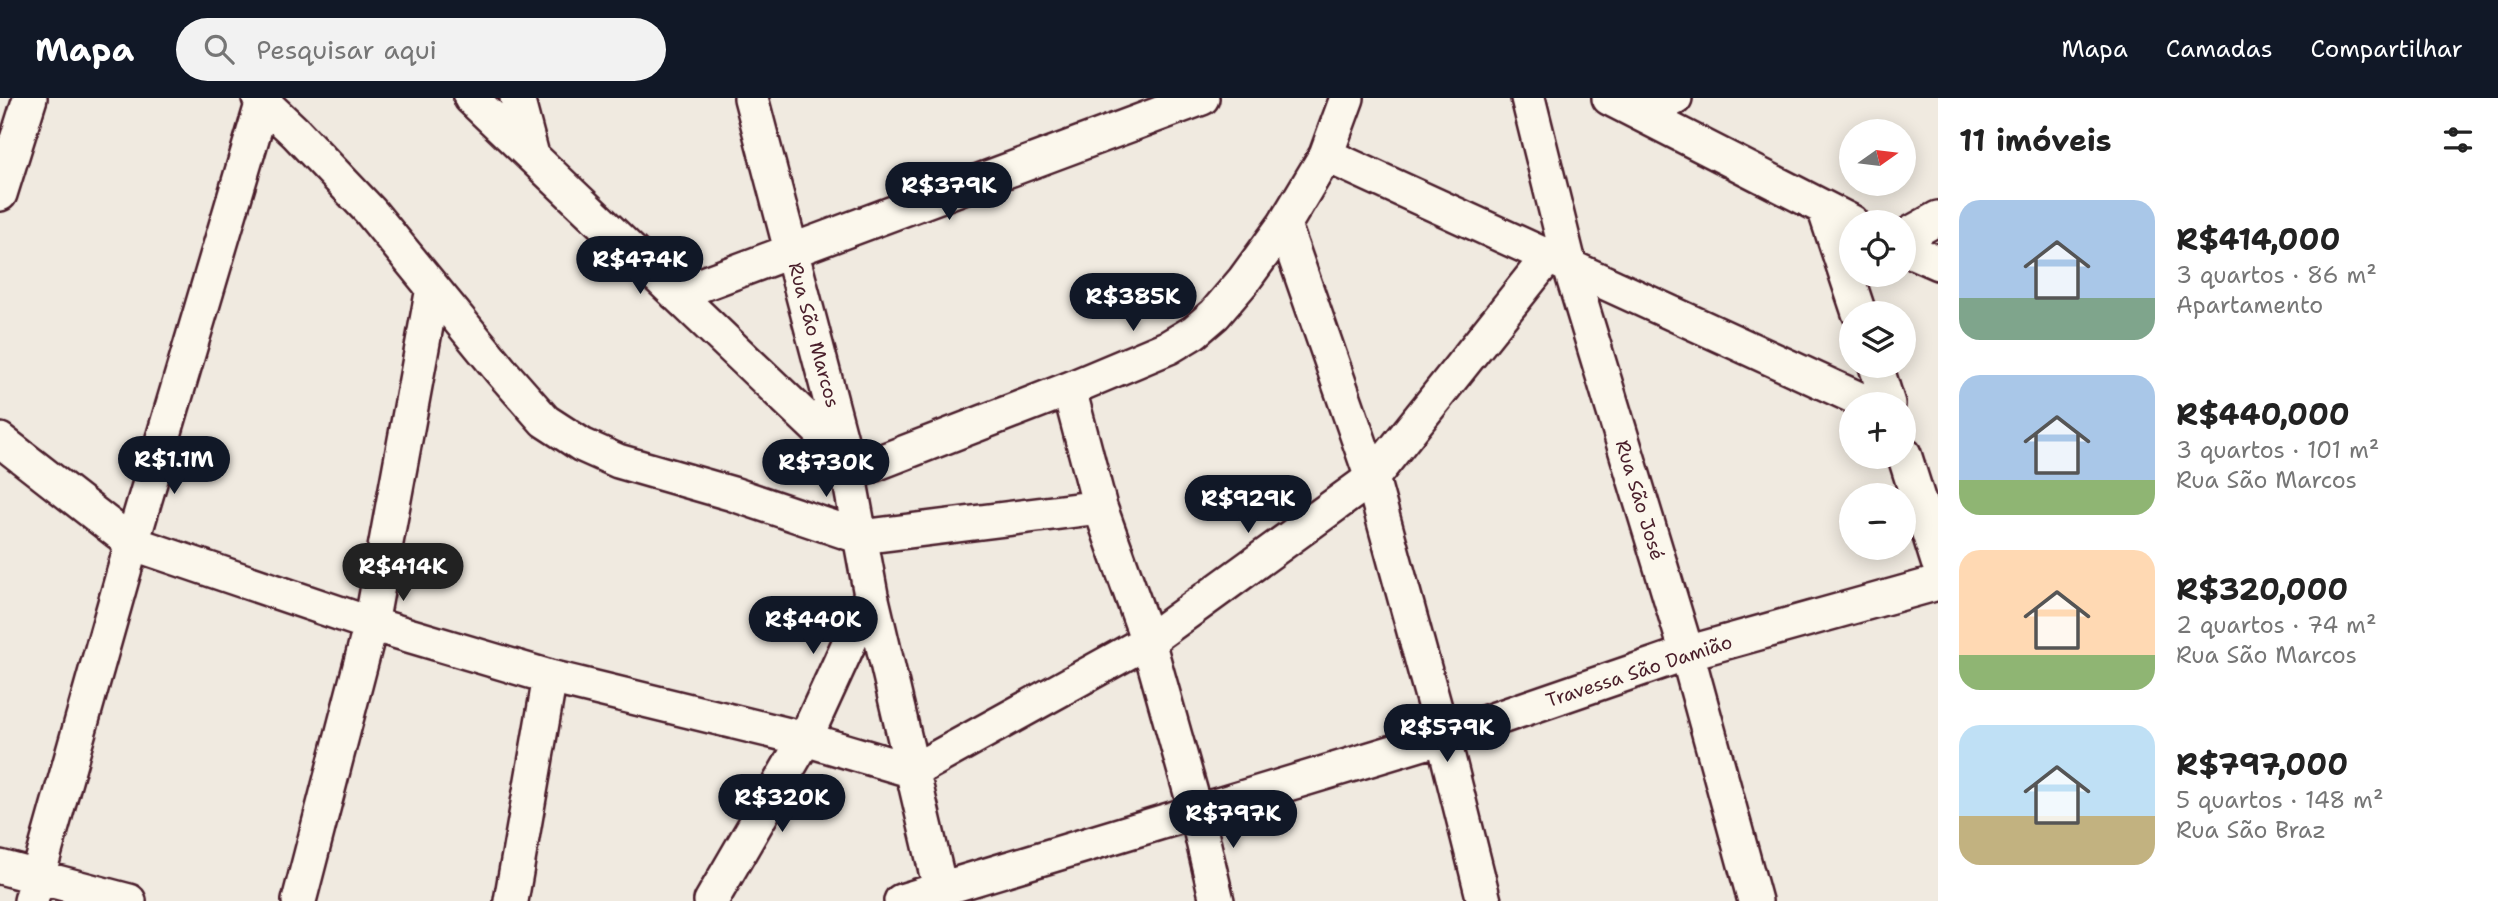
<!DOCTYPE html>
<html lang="pt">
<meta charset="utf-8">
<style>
:root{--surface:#fff;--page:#f2f2f2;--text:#222;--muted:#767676;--accent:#111827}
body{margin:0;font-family:"Shantell Sans",sans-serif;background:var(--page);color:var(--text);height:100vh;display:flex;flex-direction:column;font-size:26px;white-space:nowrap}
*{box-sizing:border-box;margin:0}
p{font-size:23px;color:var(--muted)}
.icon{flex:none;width:38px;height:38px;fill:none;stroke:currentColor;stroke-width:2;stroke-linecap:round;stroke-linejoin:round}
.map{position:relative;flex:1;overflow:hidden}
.drawer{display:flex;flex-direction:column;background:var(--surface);width:560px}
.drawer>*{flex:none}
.needle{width:46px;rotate:76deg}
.fabs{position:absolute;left:1839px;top:21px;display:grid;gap:14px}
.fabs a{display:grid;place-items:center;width:77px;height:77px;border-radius:50%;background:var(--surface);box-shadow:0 4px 18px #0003;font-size:35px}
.price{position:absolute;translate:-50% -60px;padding:0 16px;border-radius:24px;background:var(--accent);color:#fff;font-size:23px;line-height:46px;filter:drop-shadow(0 2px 4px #0008)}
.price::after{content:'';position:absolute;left:50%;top:42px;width:21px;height:16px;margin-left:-10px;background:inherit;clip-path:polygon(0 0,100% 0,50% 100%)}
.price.active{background:#222;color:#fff}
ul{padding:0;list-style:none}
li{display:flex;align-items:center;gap:21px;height:175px;padding:0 21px}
li span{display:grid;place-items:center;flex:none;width:196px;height:140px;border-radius:21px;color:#555}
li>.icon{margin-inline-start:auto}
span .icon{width:84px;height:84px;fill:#fffc;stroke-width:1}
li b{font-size:30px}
h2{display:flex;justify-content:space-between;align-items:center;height:84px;padding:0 21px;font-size:30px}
header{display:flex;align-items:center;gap:42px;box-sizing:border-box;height:98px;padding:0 35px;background:var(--accent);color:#fff}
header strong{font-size:33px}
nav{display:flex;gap:38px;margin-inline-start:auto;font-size:24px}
.search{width:490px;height:63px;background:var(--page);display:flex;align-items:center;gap:18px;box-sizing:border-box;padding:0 24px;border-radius:38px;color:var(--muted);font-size:26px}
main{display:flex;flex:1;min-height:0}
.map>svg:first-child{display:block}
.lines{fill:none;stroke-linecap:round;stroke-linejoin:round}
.minor-casing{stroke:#4a1f2b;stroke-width:38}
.minor{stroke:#fbf7ec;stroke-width:33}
.labels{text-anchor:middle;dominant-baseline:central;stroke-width:7;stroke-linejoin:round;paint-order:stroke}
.street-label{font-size:19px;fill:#4a1f2b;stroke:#fbf7ec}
</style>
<header>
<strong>Mapa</strong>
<div class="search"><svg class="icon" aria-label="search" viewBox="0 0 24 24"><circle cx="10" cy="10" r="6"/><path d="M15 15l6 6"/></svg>Pesquisar aqui</div>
<nav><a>Mapa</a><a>Camadas</a><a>Compartilhar</a></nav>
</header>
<main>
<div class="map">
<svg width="1938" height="803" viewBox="0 0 1938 803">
<rect width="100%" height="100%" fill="#f0eae0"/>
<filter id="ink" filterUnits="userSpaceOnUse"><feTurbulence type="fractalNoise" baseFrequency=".0143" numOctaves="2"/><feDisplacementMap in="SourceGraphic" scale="14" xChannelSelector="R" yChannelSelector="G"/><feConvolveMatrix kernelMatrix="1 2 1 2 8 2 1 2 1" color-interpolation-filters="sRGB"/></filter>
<g filter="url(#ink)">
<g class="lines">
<defs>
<path id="minor" d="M259 0 296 35 370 113 501 273 545 323 582 347 618 363 733 396 861 439 1100 409
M471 0 845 357
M517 0 532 57
M751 0 845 357 871 497 943 803
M1528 0 1570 169 1687 555 1755 803
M1609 0 1852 124
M1643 16 1675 0
M1326 57 1870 306
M0 96 30 0
M1824 110 1859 215
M1284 127 1372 380 1443 639 1484 803
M1904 139 1938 120
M1904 150 1938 165
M676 196 1202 0
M1876 268 1888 306
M1069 291 1100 409 1148 543 1196 713 1217 803
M0 342 132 445 371 526 550 579 805 641 913 673 1148 543 1372 380 1548 159
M1904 356 1938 464
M849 376 1069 291 1169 249 1194 234 1215 216 1244 182 1284 127 1326 57 1347 0
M0 769 129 803
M31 803 132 445 263 3
M299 803 371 526 433 190
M511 803 550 579
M711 803 805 641 871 497
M901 803 1443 639 1687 555 1938 485"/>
</defs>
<!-- minor casing -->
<use href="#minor" class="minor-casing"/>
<!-- minor -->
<use href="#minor" class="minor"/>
</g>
</g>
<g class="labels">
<!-- street labels -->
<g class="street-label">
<text transform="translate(814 237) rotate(75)">Rua São Marcos</text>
<text transform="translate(1640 402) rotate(73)">Rua São José</text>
<text transform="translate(1639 573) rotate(-18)">Travessa São Damião</text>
</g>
</g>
</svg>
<div class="fabs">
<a><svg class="needle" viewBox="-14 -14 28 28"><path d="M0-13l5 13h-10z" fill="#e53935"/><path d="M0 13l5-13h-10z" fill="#767676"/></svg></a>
<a><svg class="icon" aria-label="locate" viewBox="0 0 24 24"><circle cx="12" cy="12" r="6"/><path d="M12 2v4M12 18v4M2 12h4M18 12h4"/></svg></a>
<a><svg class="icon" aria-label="layers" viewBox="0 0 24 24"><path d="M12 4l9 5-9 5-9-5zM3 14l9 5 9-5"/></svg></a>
<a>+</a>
<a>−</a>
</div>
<b class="price" style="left:949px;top:124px">R$379K</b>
<b class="price" style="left:640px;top:198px">R$474K</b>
<b class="price" style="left:1133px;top:235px">R$385K</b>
<b class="price" style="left:174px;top:398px">R$1.1M</b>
<b class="price" style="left:826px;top:401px">R$730K</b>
<b class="price" style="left:1248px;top:437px">R$929K</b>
<b class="price active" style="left:403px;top:505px">R$414K</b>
<b class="price" style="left:813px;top:558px">R$440K</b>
<b class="price" style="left:1447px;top:666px">R$579K</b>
<b class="price" style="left:782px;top:736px">R$320K</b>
<b class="price" style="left:1233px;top:752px">R$797K</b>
</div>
<section class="drawer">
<h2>11 imóveis<svg class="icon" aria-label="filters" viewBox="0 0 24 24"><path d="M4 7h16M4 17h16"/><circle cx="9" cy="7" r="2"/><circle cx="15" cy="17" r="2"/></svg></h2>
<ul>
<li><span style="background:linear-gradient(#a9c7e8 70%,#7fa58c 0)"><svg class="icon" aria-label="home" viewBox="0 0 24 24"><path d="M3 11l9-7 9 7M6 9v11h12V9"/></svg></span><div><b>R$414,000</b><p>3 quartos · 86 m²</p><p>Apartamento</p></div></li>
<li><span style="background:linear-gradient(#a9c7e8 75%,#8fb573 0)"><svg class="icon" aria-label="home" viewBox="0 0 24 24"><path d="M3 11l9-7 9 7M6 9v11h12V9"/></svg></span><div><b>R$440,000</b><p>3 quartos · 101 m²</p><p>Rua São Marcos</p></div></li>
<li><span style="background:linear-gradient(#ffd9b3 75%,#8fb573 0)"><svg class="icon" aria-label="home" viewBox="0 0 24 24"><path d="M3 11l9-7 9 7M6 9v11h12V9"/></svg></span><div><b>R$320,000</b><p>2 quartos · 74 m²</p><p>Rua São Marcos</p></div></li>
<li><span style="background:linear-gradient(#bfe0f5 65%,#c2b280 0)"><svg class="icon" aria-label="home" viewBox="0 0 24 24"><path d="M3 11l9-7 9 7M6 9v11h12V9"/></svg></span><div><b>R$797,000</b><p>5 quartos · 148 m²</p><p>Rua São Braz</p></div></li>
</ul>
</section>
</main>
